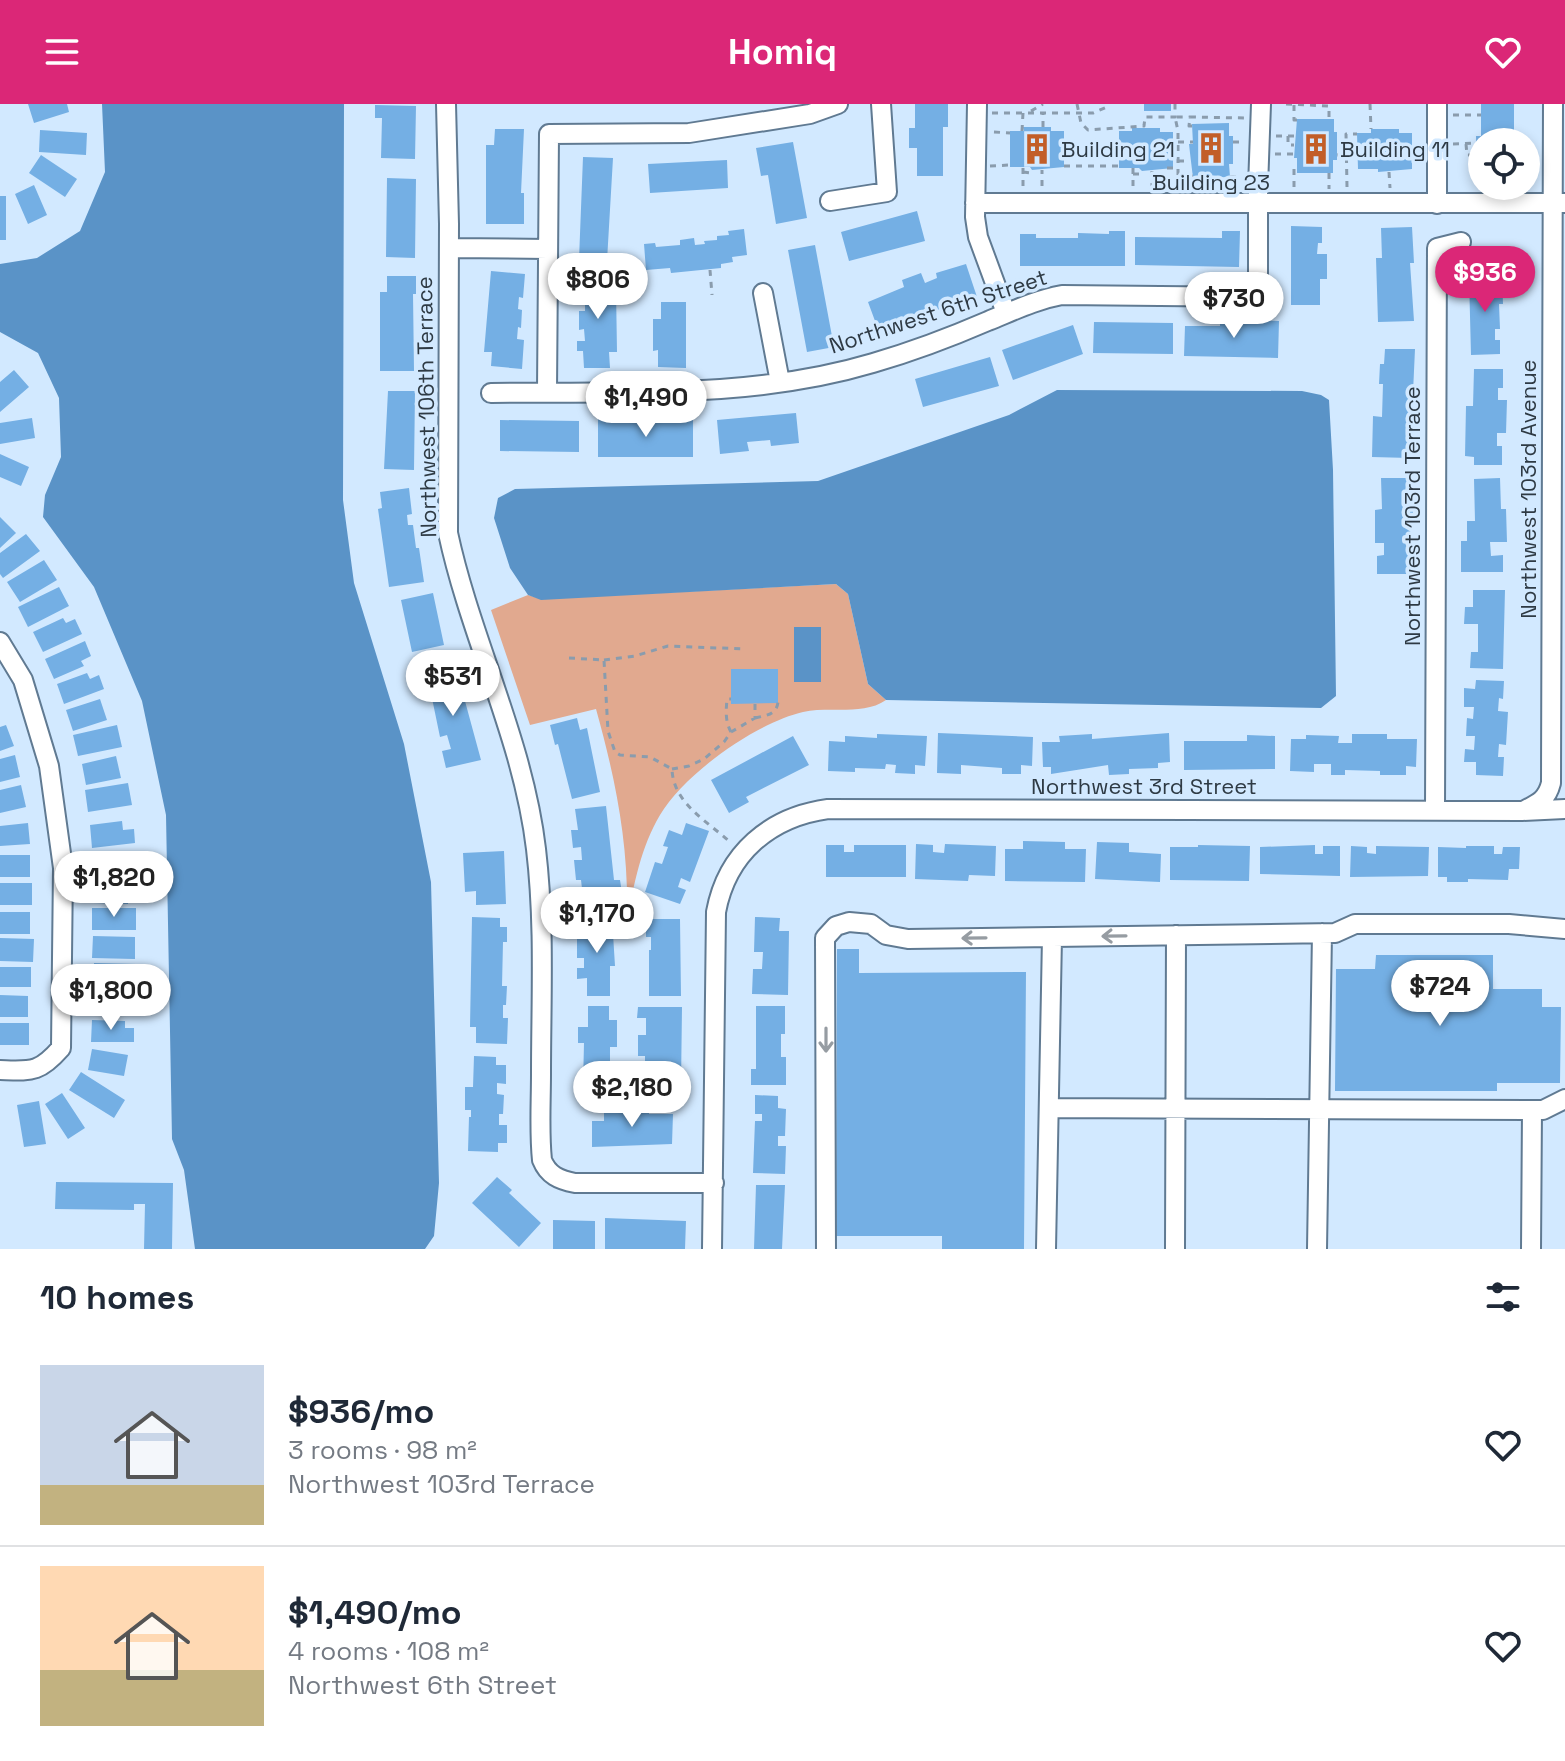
<!DOCTYPE html>
<meta charset="utf-8">
<style>
:root{--surface:#fff;--page:#f2f2f3;--text:#1f2937;--muted:#747a83;--line:#e0e1e3;--accent:#db2777}
body{margin:0;font-family:"Space Grotesk",sans-serif;background:var(--page);color:var(--text);height:100vh;display:flex;flex-direction:column;font-size:30px;white-space:nowrap}
*{box-sizing:border-box;margin:0}
p{font-size:26px;color:var(--muted)}
.icon{flex:none;width:44px;height:44px;fill:none;stroke:currentColor;stroke-width:2;stroke-linecap:round;stroke-linejoin:round}
.map{position:relative;height:1145px;overflow:hidden}
.panel{display:flex;flex-direction:column;background:var(--surface);flex:1}
.panel>*{flex:none}
.controls{position:absolute;left:1468px;top:24px;display:grid;gap:16px}
.controls a{display:grid;place-items:center;width:72px;height:72px;border-radius:50%;background:var(--surface);box-shadow:0 4px 12px #0003;font-size:40px}
.price{position:absolute;translate:-50% -68px;padding:0 18px;border-radius:28px;background:#fff;color:#222;font-size:26px;line-height:52px;filter:drop-shadow(0 2px 4px #0008)}
.price::after{content:'';position:absolute;left:50%;top:48px;width:24px;height:18px;margin-left:-12px;background:inherit;clip-path:polygon(0 0,100% 0,50% 100%)}
.price.current{background:var(--accent);color:#fff}
ul{padding:0;list-style:none}
li{display:flex;align-items:center;gap:24px;height:200px;padding:0 40px}
li+li{border-top:2px solid var(--line)}
li span{display:grid;place-items:center;flex:none;width:224px;height:160px;border-radius:0px;color:#555}
li>.icon{margin-inline-start:auto}
span .icon{width:96px;height:96px;fill:#fffc;stroke-width:1}
li b{font-size:34px}
h2{display:flex;justify-content:space-between;align-items:center;height:96px;padding:0 40px;font-size:34px}
header{display:flex;justify-content:space-between;align-items:center;height:104px;padding:0 40px;background:var(--accent);color:#fff;font-size:36px;font-weight:700}
.map>svg:first-child{display:block}
.green{fill:#e1a98f}
.water{fill:#5a93c7}
.building{fill:#74afe4}
.lines{fill:none;stroke-linecap:round;stroke-linejoin:round}
.minor-casing{stroke:#607a92;stroke-width:22}
.path{stroke:#8a9cad;stroke-width:3;stroke-dasharray:6 6;stroke-linecap:butt}
.minor{stroke:#fff;stroke-width:18}
.oneway{stroke:#969ca2}
.labels{text-anchor:middle;dominant-baseline:central;stroke-width:7;stroke-linejoin:round;paint-order:stroke}
.poi-label{font-size:22px;fill:#2e3a44;stroke:#d2e9ff;text-anchor:start}
.street-label{font-size:22px;fill:#2e3a44;stroke:#d2e9ff}
</style>
<header><svg class="icon" aria-label="menu" viewBox="0 0 24 24"><path d="M4 6h16M4 12h16M4 18h16"/></svg>Homiq<svg class="icon" aria-label="heart" viewBox="0 0 24 24"><path d="M12 20l-8-8c-3-5 5-10 8-4 3-6 11-1 8 4z"/></svg></header>
<div class="map">
<svg width="1565" height="1145" viewBox="0 0 1565 1145">
<rect width="100%" height="100%" fill="#d2e9ff"/>
<!-- green -->
<path class="green" d="M836 480 848 490 868 580 886 596C863 612 830 602 803 608 756 619 685 669 660 711 641 743 634 780 627 816 629 741 616 677 596 605L530 621 491 506 528 491 541 495Z"/>
<!-- water -->
<path class="water" d="M102 0H344L343 396 354 479 404 640 431 778 439 1079 434 1132 425 1145H195L184 1066 172 1035 166 711 142 597 94 483 43 413 45 391 61 353 59 294 38 249 0 228V160L37 154 80 127 105 68Z
M1057 286 1302 287 1321 291 1329 296 1333 366 1336 592 1321 604 886 596 868 580 848 490 836 480 541 496 528 491 510 464 494 414 498 394 515 385 818 377 1009 311Z
M794 523H821V578H794Z"/>
<!-- building -->
<path class="building" d="M28 0H67L69 8 34 19Z
M915 0H948V23H943V72H917V44H909V24H915Z
M1144 0H1171V7H1144Z
M1481 0H1514V34L1507 38H1482V71H1477L1476 32H1481Z
M375 1 416 2 415 55 381 54 382 14H375Z
M1297 15H1334V28H1337V56H1333V69H1297V54H1294Z
M1229 19V32H1233V60H1229L1230 73 1193 74 1190 49 1189 40H1193L1192 20Z
M1023 23H1051V27H1064V63L1032 66 1030 63H1010V27H1024Z
M1132 24H1160V28H1173V64L1142 67 1139 64H1119V27H1132Z
M495 25H524L521 89H524V120H486V41H494Z
M1371 25H1399V29H1412V65L1378 68V65H1358L1357 29H1371Z
M40 26 87 29 86 51 39 48Z
M793 38 807 114 776 120 768 71 761 72 756 44Z
M41 51 77 75 65 93 29 69Z
M583 53 613 54 607 157 579 156Z
M727 56 728 84 650 89 648 60Z
M387 74 416 75 415 154 386 153Z
M34 81 47 111 28 120 15 90Z
M0 92H6V136H0Z
M917 107 925 137 849 157 841 128Z
M1291 122 1322 123V139H1318L1317 150H1327V175H1320V201H1291Z
M1412 123 1414 159H1410L1414 217 1378 218 1376 154H1382L1381 124Z
M744 125 747 151 732 153 733 158 721 160V164L671 169 670 164 646 166 644 140 655 139 656 143 680 141V136L694 134 695 141 705 140 704 137 717 136V132L729 131 728 127Z
M1109 127H1125V162H1020V130H1036V134H1078V129L1109 130Z
M1222 127H1240L1239 163 1135 161V133L1222 134Z
M815 141 834 243 807 248 788 146Z
M966 160 977 193 878 225 868 198 904 183 902 176 921 169 925 179 937 174 936 169Z
M491 167 525 170 523 194 519 193 518 205 522 206 521 224 518 223 517 235 524 236 522 265 491 262 492 248H484Z
M578 169H609V185H616L617 248H609L610 264H584L583 247H577V237H585L584 225 579 226V207H585V181H578Z
M387 172H416V190H413L414 267H380V188H387Z
M1502 172 1503 200H1499L1500 225H1495V236H1500V250L1471 251 1469 173Z
M661 198H686V264L658 263V246L653 247V215H661Z
M1220 216 1279 217 1278 254 1184 252 1185 222H1220Z
M1094 218 1173 219V250L1093 249Z
M1073 221 1083 250 1013 276 1002 246Z
M1385 245H1415L1410 354 1372 353 1373 312 1382 313 1383 280H1379L1380 260H1384Z
M990 253 999 282 923 303 915 275Z
M1474 265H1503V284H1498V296H1507L1506 329H1497V342H1502V361H1474V353L1465 352 1466 302H1473Z
M14 266 29 283 0 308V278Z
M388 287H415L414 366 384 365Z
M796 309 799 339 771 342 770 336 747 338 749 347 720 350 717 316Z
M32 314 35 334 0 340V319Z
M598 315 664 318V315H693V353H598Z
M500 316 579 317V348L500 347Z
M0 350 29 363 21 382 0 373Z
M1381 374H1413V410H1410L1411 470H1377V452L1384 451V439H1375V406L1382 405Z
M1500 374 1501 405H1506L1507 438H1490L1491 452 1503 451V468H1461V437H1467V417H1475L1474 375Z
M409 384 412 410 407 411 408 421H413L416 444H419L424 478 389 483 378 405 382 404 380 388Z
M0 413 16 429 0 444Z
M26 430 40 447 3 474 0 470V449Z
M44 456 57 476 20 498 7 478Z
M59 483 69 502 28 523 18 503Z
M1473 486H1505L1503 565 1470 564 1471 548H1478V520H1464L1465 503H1473Z
M433 489 444 541 412 548 401 496Z
M63 514 66 519 75 515 82 530 43 548 33 528Z
M85 537 91 552 81 557 84 562 54 575 45 555Z
M456 564 481 656 446 664 442 647 451 645 447 631 440 633 427 570Z
M731 565H778V599L731 600Z
M87 569 90 575 99 571 104 585 64 600 57 580Z
M1476 576 1504 577 1503 595 1499 594 1498 607 1508 608 1506 641 1499 640 1498 653H1504L1503 672 1476 671V658H1464L1465 645 1474 646 1475 632H1466L1467 614 1473 615 1474 603H1464V584L1475 585Z
M100 595 107 616 73 627 66 606Z
M577 614 580 626 587 624 600 688 572 695 558 640 555 641 550 621Z
M6 621 14 642 0 647V623Z
M117 621 122 643 78 652 73 631Z
M938 629 1033 633 1032 662 1021 661V670H1002V664L961 661V670L937 669Z
M1169 629 1170 658 1158 659V664L1129 665V670L1109 671 1108 661 1051 670V663H1043L1042 638H1060L1059 632 1092 630V635Z
M877 630 927 632 925 662 915 661V670L895 669 896 661 886 660 885 665 855 664V668L828 667 829 637 845 638V632L877 634Z
M1352 630H1387V635H1417L1416 663 1406 662V671H1380V667L1345 666V671H1331V660H1314V668L1290 667 1291 635H1306V631L1339 632 1338 639H1352Z
M1247 631 1275 632V665L1184 666V637H1247Z
M793 632 809 661 746 693 749 698 729 709 711 676Z
M15 651 20 673 0 678V655Z
M116 652 121 674 86 681 82 660Z
M128 679 132 701 88 708 85 686Z
M21 681 26 703 0 709V686Z
M606 702 614 776H620L622 789 583 793 581 776H576L574 756H582L581 743 573 744 571 726H578L575 705Z
M122 717 123 726 134 725 135 739 92 744 90 721Z
M28 719 30 740 0 742V722Z
M686 719 709 727 690 778 681 774 678 783 686 786 680 800 645 788 655 758 662 760 668 743 663 742 669 726 682 731Z
M1023 737 1065 738V745H1086L1085 778 1005 777V745H1023Z
M1097 738 1129 739V748L1161 750 1160 778 1095 775Z
M916 740 933 741V748L944 749 945 740 996 742 995 772 969 771 968 777 915 775Z
M826 741H844V748H854V741H906V773H826Z
M1198 741 1250 742 1249 777 1170 776V743H1198Z
M1315 741V750H1323V742H1340V772L1260 770V743Z
M1351 742 1367 743V749L1376 750V742L1429 743 1428 772 1350 773Z
M1466 742H1494V750H1502L1503 743H1520L1519 765H1509L1508 776 1468 775V778H1447V773H1438V743L1466 744Z
M135 747 136 767 92 769 91 750Z
M504 747 506 800 476 801V787L465 788 463 749Z
M0 751H30V773H0Z
M93 777H129L128 800 93 799Z
M0 779H32V801H0Z
M92 804H136V826H92Z
M0 808H30V830H0Z
M472 813 500 814V823H507V838H503L502 882H507L506 901H503V914H508L507 940 476 939V923H470Z
M755 813 780 814 779 827H789L788 891 752 890 753 865H762L763 848H754Z
M583 814H612L615 862H610V892H587V874L577 875V864H584V854H577V835H583Z
M646 815H680L681 892H649V846H651V833H646Z
M93 832 135 833V855L92 854Z
M0 834 34 835 33 858 0 857Z
M837 845H859V869L1026 868 1024 1145H942V1132H836Z
M1376 851H1493V885H1542V903H1561L1560 979H1497V987H1335L1336 865H1375Z
M94 859 136 860 135 884 93 882Z
M0 863H31V883H0Z
M92 887 134 888V910H92Z
M0 891 28 892V913H0Z
M588 902H609V916H617V943H610V981H583L584 939H578V923H588Z
M756 902H785V930H781V953H786V981H751V965H756Z
M638 903H682L681 981H657V968H645V952H638V931H646V914H637Z
M92 916 125 917V924H134V938H91Z
M0 919H29V941H0Z
M92 945 128 951 124 972 88 966Z
M474 952 496 953V961H506V980L497 979V990L504 991 503 1010H499V1021H507V1039H498V1048L468 1047 469 1013H471V1006H465V983H473Z
M81 968 125 996 114 1014 69 986Z
M62 989 85 1024 68 1035 45 1000Z
M755 991 778 992V1004L786 1005 785 1032H778V1042H786L785 1070 753 1069 755 1017H762V1010H755Z
M39 997 46 1040 24 1043 17 1001Z
M604 1006H649V1010H673L672 1040 592 1043V1017H604Z
M497 1073 512 1086 509 1089 541 1119 519 1143 472 1099Z
M56 1078 173 1079 172 1145H144L145 1100H134V1106L55 1105Z
M756 1081H785L782 1145H754Z
M605 1114 686 1117 685 1145H605Z
M553 1116 595 1117V1145H553Z"/>
<g class="lines">
<defs>
<path id="minor" d="M446 0 449 120 448 429C471 536 523 635 536 745 545 820 541 896 541 970 541 999 539 1028 542 1056 548 1071 559 1076 575 1079H714
M977 0 975 113 978 133 1006 209
M1437 0V100
M830 97 887 88 881 0
M975 99H1565
M449 144 548 145
M763 189 780 278
M547 288 549 30 689 29 810 10 838 0
M491 289C619 287 749 296 873 259 911 248 951 233 988 217 1013 207 1035 196 1062 191L1258 193V83L1261 0
M0 538 23 576 49 662 63 764 61 944C39 969 32 967 0 966
M1435 706 1437 144 1461 138
M1525 706C1539 699 1547 695 1551 679L1553 0
M1049 1004 1543 1006 1565 995
M712 1145 716 808C727 749 770 713 828 705L1522 707 1565 705
M826 1145 825 834 836 822 849 818 871 820 886 831 908 835 1335 829 1355 820H1509L1565 825
M1046 1145 1052 833
M1175 1145 1176 831
M1317 1145 1322 829
M1531 1145 1532 1006"/>
</defs>
<!-- minor casing -->
<use href="#minor" class="minor-casing"/>
<!-- path -->
<path class="path" d="M1077 0 1081 19 1088 26 1144 22 1145 13H1175V0
M1286 0 1329 2V15
M1370 0 1371 25
M1294 1V16H1297
M1031 7 1043 0
M992 9H1093L1107 3
M1453 11H1481
M1192 22H1189L1190 13 1246 14
M1043 23V9
M1022 27 1023 9
M994 28 1010 29
M1276 32H1297
M1288 32V41H1294
M1178 38H1193
M1233 38H1245
M1453 40 1476 39
M1466 40 1467 51H1476
M1275 50H1294
M1337 51H1346
M1178 57H1190
M990 62 1010 61
M1064 62H1119
M1133 64V84
M1167 64H1178
M1152 67V83
M1023 68 1032 69V66
M1389 68 1390 84
M1329 69V85
M1133 70H1142V67
M1178 72H1193
M1230 73H1242
M1023 82V63
M1042 82V66
M1178 83V27L1175 13H1190
M1294 83V62H1297
M1347 83 1346 30H1357
M710 166 712 191
M569 554 604 556 608 627 615 648 620 651 650 653 672 665C673 699 707 717 730 738
M604 556 635 552 668 542 745 545
M755 614C768 611 779 610 778 594
M731 628C725 617 726 607 727 595H731
M672 665 689 662 704 655 724 638 731 628 755 614V599"/>
<!-- minor -->
<use href="#minor" class="minor"/>
</g>
<!-- one-way arrows -->
<defs><path id="oneway-shaft" d="M-6 0H5M1.5-3L5.5 0L1.5 3" fill="none" stroke-width="1.6" stroke-linecap="round" stroke-linejoin="round" transform="scale(2)"/></defs>
<g class="oneway">
<use href="#oneway-shaft" transform="translate(1114 832) rotate(179)"/>
<use href="#oneway-shaft" transform="translate(974 834) rotate(179)"/>
<use href="#oneway-shaft" transform="translate(826 936) rotate(90)"/>
</g>
<!-- icons -->
<defs>
<symbol id="building-bare" viewBox="-9 -9 18 18"><path d="M-4-6H4V6H1V3H-1V6H-4ZM-2.5-4.3h1.7v1.8h-1.7ZM.8-4.3h1.7v1.8H.8ZM-2.5-1h1.7V.8h-1.7ZM.8-1h1.7V.8H.8Z" fill="#c25e28" stroke="#d2e9ff" stroke-width="2.5" paint-order="stroke"/></symbol>
</defs>
<g fill-rule="evenodd">
<use href="#building-bare" x="1189" y="22" width="44" height="44"/>
<use href="#building-bare" x="1015" y="23" width="44" height="44"/>
<use href="#building-bare" x="1294" y="23" width="44" height="44"/>
</g>
<g class="labels">
<!-- poi labels -->
<g class="poi-label">
<text x="1061" y="45">Building 21</text>
<text x="1340" y="45">Building 11</text>
<text x="1211" y="78" text-anchor="middle">Building 23</text>
</g>
<!-- street labels -->
<g class="street-label">
<text transform="translate(938 207) rotate(-18)">Northwest 6th Street</text>
<text transform="translate(426 303) rotate(-91)">Northwest 106th Terrace</text>
<text transform="translate(1528 385) rotate(-90)">Northwest 103rd Avenue</text>
<text transform="translate(1412 412) rotate(-90)">Northwest 103rd Terrace</text>
<text x="1144" y="682">Northwest 3rd Street</text>
</g>
</g>
</svg>
<div class="controls">
<a><svg class="icon" aria-label="locate" viewBox="0 0 24 24"><circle cx="12" cy="12" r="6"/><path d="M12 2v4M12 18v4M2 12h4M18 12h4"/></svg></a>
</div>
<b class="price current" style="left:1485px;top:210px">$936</b>
<b class="price" style="left:598px;top:217px">$806</b>
<b class="price" style="left:1234px;top:236px">$730</b>
<b class="price" style="left:646px;top:335px">$1,490</b>
<b class="price" style="left:453px;top:614px">$531</b>
<b class="price" style="left:114px;top:815px">$1,820</b>
<b class="price" style="left:597px;top:851px">$1,170</b>
<b class="price" style="left:1440px;top:924px">$724</b>
<b class="price" style="left:111px;top:928px">$1,800</b>
<b class="price" style="left:632px;top:1025px">$2,180</b>
</div>
<section class="panel">
<h2>10 homes<svg class="icon" aria-label="filters" viewBox="0 0 24 24"><path d="M4 7h16M4 17h16"/><circle cx="9" cy="7" r="2"/><circle cx="15" cy="17" r="2"/></svg></h2>
<ul>
<li><span style="background:linear-gradient(#c9d6e8 75%,#c2b280 0)"><svg class="icon" aria-label="home" viewBox="0 0 24 24"><path d="M3 11l9-7 9 7M6 9v11h12V9"/></svg></span><div><b>$936/mo</b><p>3 rooms · 98 m²</p><p>Northwest 103rd Terrace</p></div><svg class="icon" aria-label="heart" viewBox="0 0 24 24"><path d="M12 20l-8-8c-3-5 5-10 8-4 3-6 11-1 8 4z"/></svg></li>
<li><span style="background:linear-gradient(#ffd9b3 65%,#c2b280 0)"><svg class="icon" aria-label="home" viewBox="0 0 24 24"><path d="M3 11l9-7 9 7M6 9v11h12V9"/></svg></span><div><b>$1,490/mo</b><p>4 rooms · 108 m²</p><p>Northwest 6th Street</p></div><svg class="icon" aria-label="heart" viewBox="0 0 24 24"><path d="M12 20l-8-8c-3-5 5-10 8-4 3-6 11-1 8 4z"/></svg></li>
</ul>
</section>
